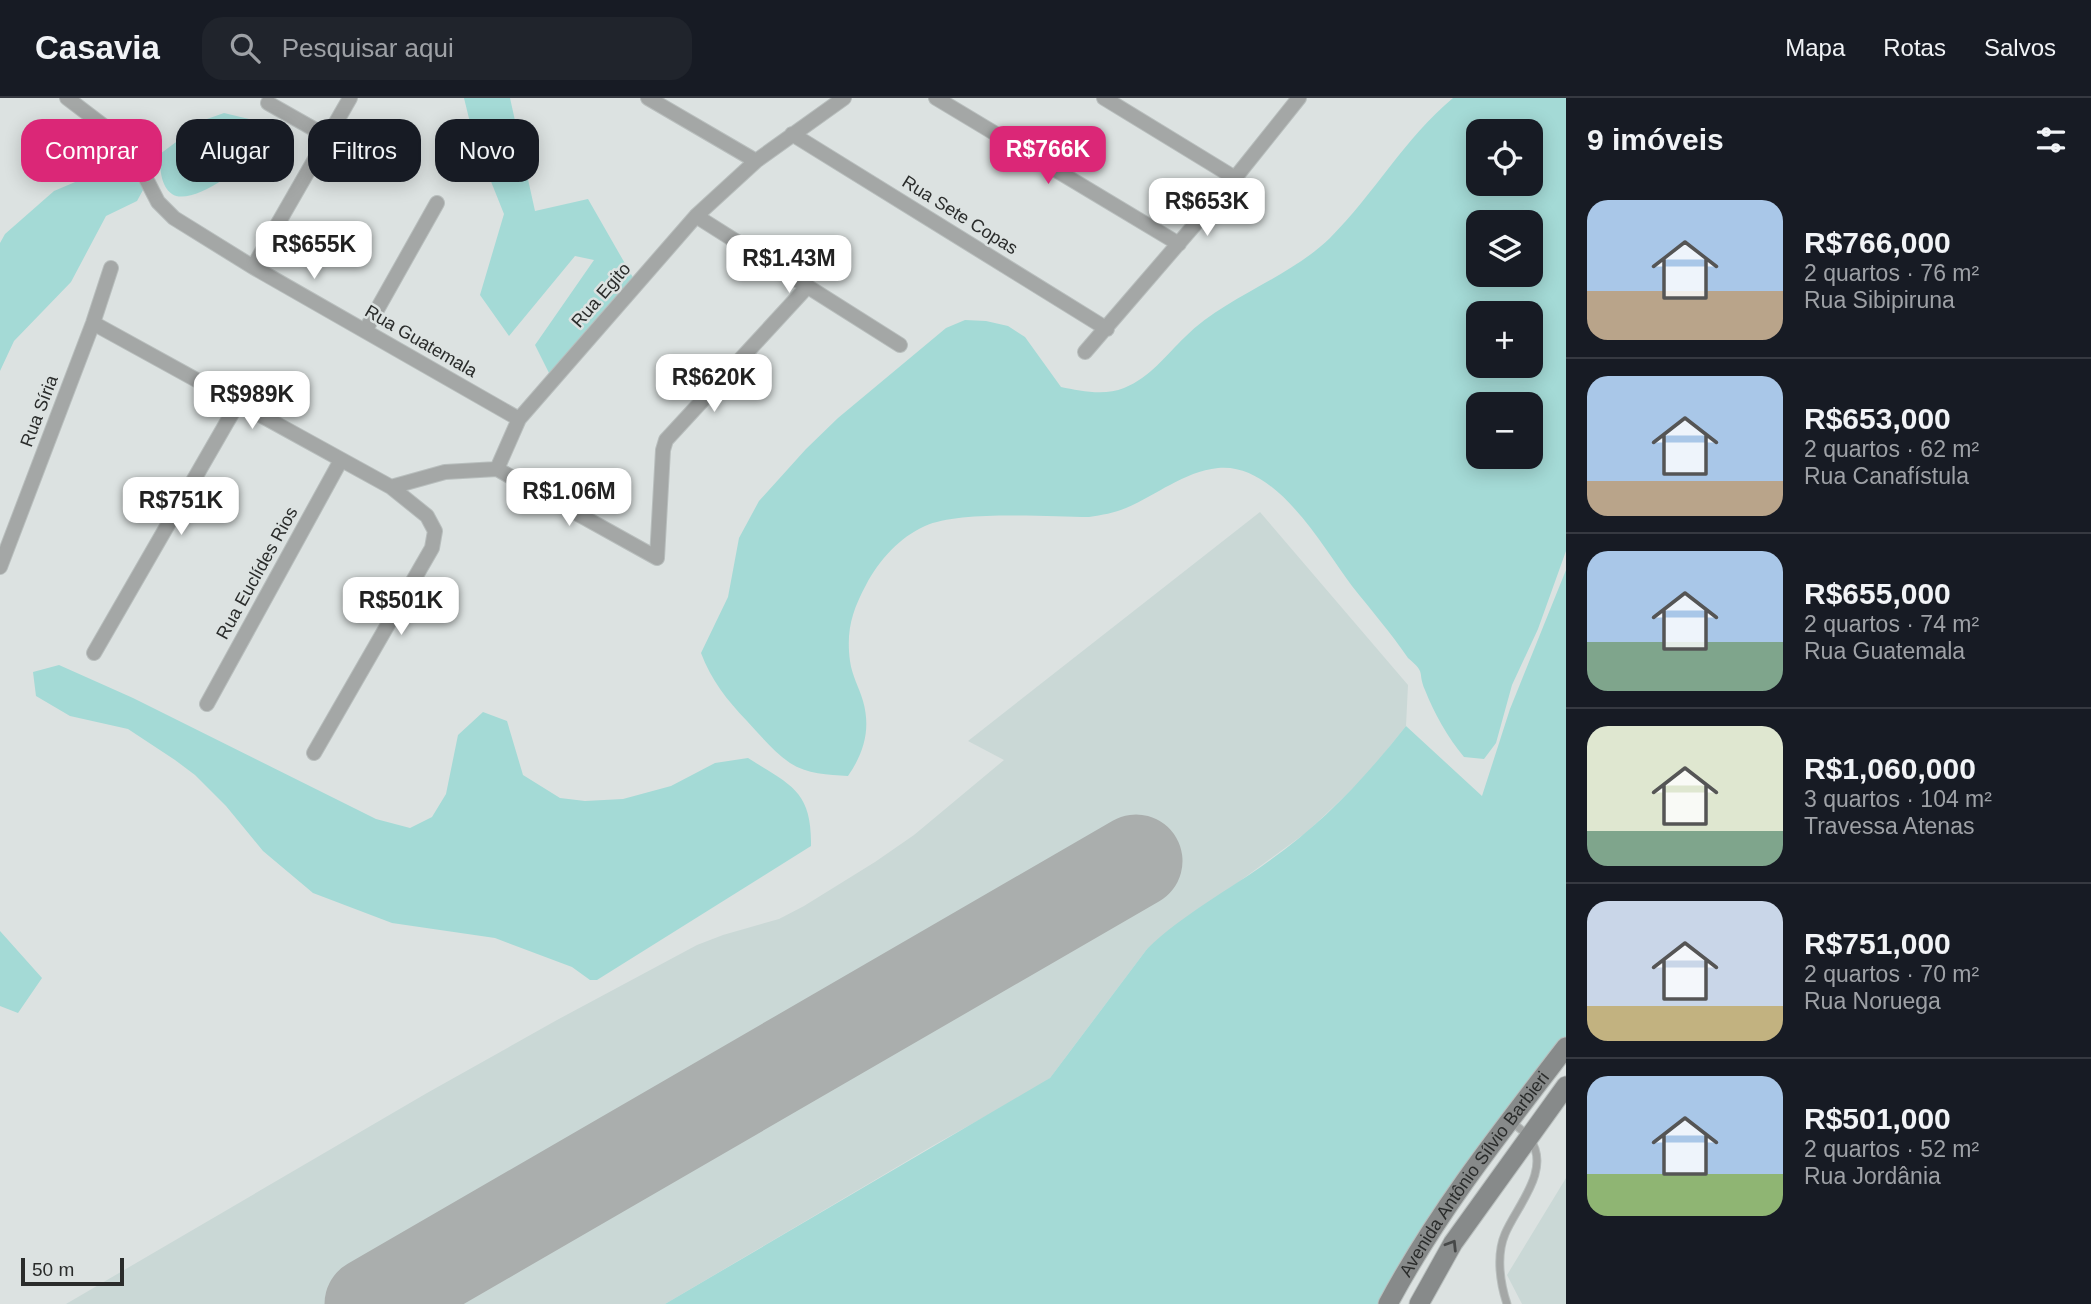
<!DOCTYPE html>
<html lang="pt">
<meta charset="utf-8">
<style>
:root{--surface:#171b24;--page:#20242c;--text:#f1f3f6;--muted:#9ea1a6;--line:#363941;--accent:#db2777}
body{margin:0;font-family:Helvetica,sans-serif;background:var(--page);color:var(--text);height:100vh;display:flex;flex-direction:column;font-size:26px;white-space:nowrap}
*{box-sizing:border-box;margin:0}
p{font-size:23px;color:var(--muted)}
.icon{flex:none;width:38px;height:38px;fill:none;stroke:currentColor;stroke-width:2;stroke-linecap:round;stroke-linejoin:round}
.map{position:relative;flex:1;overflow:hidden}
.sheet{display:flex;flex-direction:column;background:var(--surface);width:525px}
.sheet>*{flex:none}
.banner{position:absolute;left:21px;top:21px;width:665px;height:63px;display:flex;gap:14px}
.fabs{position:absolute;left:1466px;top:21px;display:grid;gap:14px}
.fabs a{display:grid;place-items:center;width:77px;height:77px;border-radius:14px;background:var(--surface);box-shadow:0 4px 18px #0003;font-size:35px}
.scale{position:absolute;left:21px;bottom:18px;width:103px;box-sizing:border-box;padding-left:7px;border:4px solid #2a2c2b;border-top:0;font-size:19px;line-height:24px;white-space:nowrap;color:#2a2c2b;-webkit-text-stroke:5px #dce2e1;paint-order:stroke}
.price{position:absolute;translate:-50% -60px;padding:0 16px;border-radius:14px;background:#fff;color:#222;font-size:23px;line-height:46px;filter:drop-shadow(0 2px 4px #0008)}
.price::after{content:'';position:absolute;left:50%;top:42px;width:21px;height:16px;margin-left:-10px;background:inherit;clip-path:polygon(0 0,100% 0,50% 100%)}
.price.current{background:var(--accent);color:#fff}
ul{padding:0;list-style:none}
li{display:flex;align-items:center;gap:21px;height:175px;padding:0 21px}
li+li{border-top:2px solid var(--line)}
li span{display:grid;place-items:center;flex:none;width:196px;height:140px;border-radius:21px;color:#555}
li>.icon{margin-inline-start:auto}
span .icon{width:84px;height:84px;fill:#fffc;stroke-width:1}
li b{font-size:30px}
h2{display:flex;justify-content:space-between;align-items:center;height:84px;padding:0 21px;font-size:30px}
.tag{padding:0 24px;border-radius:21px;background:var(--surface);box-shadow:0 4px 18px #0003;font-size:24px;line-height:63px}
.tag.current{background:var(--accent);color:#fff}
header{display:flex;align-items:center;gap:42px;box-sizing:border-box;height:98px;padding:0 35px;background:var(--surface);border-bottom:2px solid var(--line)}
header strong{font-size:33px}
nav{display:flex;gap:38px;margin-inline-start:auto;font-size:24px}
.search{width:490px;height:63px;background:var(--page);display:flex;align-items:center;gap:18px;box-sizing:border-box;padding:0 24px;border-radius:21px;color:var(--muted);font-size:26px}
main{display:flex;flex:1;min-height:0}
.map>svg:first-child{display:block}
.built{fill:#cad8d6}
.green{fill:#a4dad6;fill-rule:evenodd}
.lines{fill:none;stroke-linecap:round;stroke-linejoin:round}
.runway{stroke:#aaaead;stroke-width:93}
.service-casing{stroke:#b8bebd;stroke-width:9}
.minor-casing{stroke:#b8bebd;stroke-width:16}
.secondary-casing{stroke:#b8bebd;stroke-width:21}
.service{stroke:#a4a7a6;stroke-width:7}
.minor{stroke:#a4a7a6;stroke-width:14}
.secondary{stroke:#878a8a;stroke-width:19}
.oneway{stroke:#464848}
.labels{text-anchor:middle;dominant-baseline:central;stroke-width:5;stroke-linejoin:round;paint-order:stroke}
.street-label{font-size:18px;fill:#2a2c2b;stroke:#dce2e1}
</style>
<header>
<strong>Casavia</strong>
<div class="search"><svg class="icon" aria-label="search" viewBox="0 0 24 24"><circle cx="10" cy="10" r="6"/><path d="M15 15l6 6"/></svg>Pesquisar aqui</div>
<nav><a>Mapa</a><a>Rotas</a><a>Salvos</a></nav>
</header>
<main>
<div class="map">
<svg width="1566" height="1206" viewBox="0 0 1566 1206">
<rect width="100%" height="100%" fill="#dce2e1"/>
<!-- built -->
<path class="built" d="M1260 414 1408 587 1406 628 1367 677 1307 734 1147 851 1050 980 1038 989 934 1047 665 1206H66L427 995 557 922 697 847 723 837 779 821 804 808 875 764 914 737 1004 662 968 643Z
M1566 1080V1206H1522L1507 1177Z"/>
<!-- green -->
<path class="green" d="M464 0H510L535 113 588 101 635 183 550 277 535 247 594 162 575 158 509 238 480 197 504 116 474 41Z
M1453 0H1566V453L1538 531 1512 587 1496 645 1484 661 1464 659C1448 640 1434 615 1425 592 1417 573 1427 576 1408 560 1391 535 1371 512 1352 488 1322 448 1276 364 1218 370 1183 374 1157 397 1126 410 1114 415 1102 417 1089 419 1049 419 960 412 925 428 900 439 879 462 866 487 852 513 846 533 850 563 852 578 859 589 863 603 871 631 864 655 848 678 828 677 807 676 790 665 773 653 760 637 747 623 727 602 711 582 701 555L728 499 739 440 759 403 806 351 838 320 946 230 965 222 986 223 1008 228 1025 239 1061 289C1080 293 1105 298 1124 290 1151 279 1165 258 1185 239 1225 199 1289 180 1330 140 1374 96 1405 40 1453 0ZM1479 33H1531V86H1479ZM1479 124H1531V177H1479ZM1531 215V268H1479V215ZM1531 306V359H1479V306Z
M224 15 249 21C253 31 256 41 253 52 246 70 190 109 172 96 160 88 160 68 160 56L207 21Z
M120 65C134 71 138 79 143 92L137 103 106 118 71 184 14 243 0 273V145L5 136 54 93Z
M1566 472V943L1382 1206H665L1050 980 1147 851C1183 816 1229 792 1269 763 1322 726 1366 679 1406 628L1482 698 1510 611Z
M59 567 133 600 376 721 410 730 432 719 446 696 458 637 483 614 507 623 523 677 560 700 585 703 623 701 671 688 715 665 748 660C790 687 812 692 811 748L597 882H590L572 869 495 840 392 825 313 795 263 753 226 708 195 677 175 662 128 631 70 618 36 598 33 574Z
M0 833 42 880 18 915 0 908Z"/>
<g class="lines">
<!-- runway -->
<path class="runway" d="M371 1206 1136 763"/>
<defs>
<path id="service" d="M1507 1206C1500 1185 1496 1157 1505 1136 1516 1109 1552 1072 1530 1041 1525 1034 1517 1028 1510 1023"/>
<path id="minor" d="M67 0 117 38 141 71 158 104 174 120 253 169 519 321
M648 0 756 63
M936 0 1179 146
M1104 0 1235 80
M268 5 328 39
M792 36 1107 231
M696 118 900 247
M253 169 350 0
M93 225 391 389 427 418 435 433 432 450 314 655
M365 233 437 105
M1085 254 1235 80 1299 0
M497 371 519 321 696 118 756 63 844 0
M391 389 445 374 497 371 657 460 663 352 666 342 808 188
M0 469 93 225 111 170
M94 555 238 305
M207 606 341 362"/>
<g id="secondary">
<path id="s1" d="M1388 1206C1437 1114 1503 1031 1566 949"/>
<path d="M1419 1206 1453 1145 1566 988"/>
</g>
</defs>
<!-- service casing -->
<use href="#service" class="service-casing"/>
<!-- minor casing -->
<use href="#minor" class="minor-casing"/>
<!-- secondary casing -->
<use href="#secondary" class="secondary-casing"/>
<!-- service -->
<use href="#service" class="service"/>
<!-- minor -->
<use href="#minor" class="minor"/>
<!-- secondary -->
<use href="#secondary" class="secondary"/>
</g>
<!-- one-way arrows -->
<defs><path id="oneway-chevron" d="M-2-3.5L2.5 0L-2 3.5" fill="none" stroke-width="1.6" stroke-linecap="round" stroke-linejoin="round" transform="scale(1.75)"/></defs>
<use class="oneway" href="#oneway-chevron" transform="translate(1452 1147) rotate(-58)"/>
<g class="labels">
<!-- street labels -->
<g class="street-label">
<text transform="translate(960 117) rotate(32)">Rua Sete Copas</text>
<text transform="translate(601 197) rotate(-49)">Rua Egito</text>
<text transform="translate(421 243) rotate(30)">Rua Guatemala</text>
<text transform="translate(39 313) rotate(-69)">Rua Síria</text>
<text transform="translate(257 475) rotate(-61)">Rua Euclídes Rios</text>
<text stroke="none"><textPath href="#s1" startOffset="156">Avenida Antônio Sílvio Barbieri</textPath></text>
</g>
</g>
</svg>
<div class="fabs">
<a><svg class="icon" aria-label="locate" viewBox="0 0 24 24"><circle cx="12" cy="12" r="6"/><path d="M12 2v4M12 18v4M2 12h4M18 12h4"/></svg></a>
<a><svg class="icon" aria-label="layers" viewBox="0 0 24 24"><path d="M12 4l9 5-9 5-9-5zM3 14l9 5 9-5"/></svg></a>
<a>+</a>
<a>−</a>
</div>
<div class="scale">50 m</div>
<b class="price current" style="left:1048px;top:88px">R$766K</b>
<b class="price" style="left:1207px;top:140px">R$653K</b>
<b class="price" style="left:314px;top:183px">R$655K</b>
<b class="price" style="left:789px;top:197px">R$1.43M</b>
<b class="price" style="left:714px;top:316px">R$620K</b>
<b class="price" style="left:252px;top:333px">R$989K</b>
<b class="price" style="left:569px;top:430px">R$1.06M</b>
<b class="price" style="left:181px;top:439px">R$751K</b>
<b class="price" style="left:401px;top:539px">R$501K</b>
<div class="banner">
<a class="tag current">Comprar</a>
<a class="tag">Alugar</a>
<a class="tag">Filtros</a>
<a class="tag">Novo</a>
</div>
</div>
<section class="sheet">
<h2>9 imóveis<svg class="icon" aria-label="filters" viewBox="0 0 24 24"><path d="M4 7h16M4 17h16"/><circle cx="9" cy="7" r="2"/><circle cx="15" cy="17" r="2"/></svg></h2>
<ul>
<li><span style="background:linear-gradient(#a9c7e8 65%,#b9a48a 0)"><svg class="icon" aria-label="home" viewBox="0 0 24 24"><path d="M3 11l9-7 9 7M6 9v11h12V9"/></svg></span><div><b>R$766,000</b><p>2 quartos · 76 m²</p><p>Rua Sibipiruna</p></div></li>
<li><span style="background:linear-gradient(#a9c7e8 75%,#b9a48a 0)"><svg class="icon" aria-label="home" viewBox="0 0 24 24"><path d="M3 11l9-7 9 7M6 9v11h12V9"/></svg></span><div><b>R$653,000</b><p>2 quartos · 62 m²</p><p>Rua Canafístula</p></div></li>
<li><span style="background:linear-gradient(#a9c7e8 65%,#7fa58c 0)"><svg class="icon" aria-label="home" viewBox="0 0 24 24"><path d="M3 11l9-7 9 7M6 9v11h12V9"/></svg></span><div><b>R$655,000</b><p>2 quartos · 74 m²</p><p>Rua Guatemala</p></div></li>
<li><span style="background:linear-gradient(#dfe7d0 75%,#7fa58c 0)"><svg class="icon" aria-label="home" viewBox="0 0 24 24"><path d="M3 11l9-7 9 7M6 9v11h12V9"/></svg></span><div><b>R$1,060,000</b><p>3 quartos · 104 m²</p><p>Travessa Atenas</p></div></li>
<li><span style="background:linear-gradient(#c9d6e8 75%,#c2b280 0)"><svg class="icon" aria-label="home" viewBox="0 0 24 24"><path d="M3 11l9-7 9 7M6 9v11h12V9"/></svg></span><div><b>R$751,000</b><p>2 quartos · 70 m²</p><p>Rua Noruega</p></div></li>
<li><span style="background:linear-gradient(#a9c7e8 70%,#8fb573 0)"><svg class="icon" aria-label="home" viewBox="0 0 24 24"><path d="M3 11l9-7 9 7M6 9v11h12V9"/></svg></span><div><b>R$501,000</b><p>2 quartos · 52 m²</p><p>Rua Jordânia</p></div></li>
</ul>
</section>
</main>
